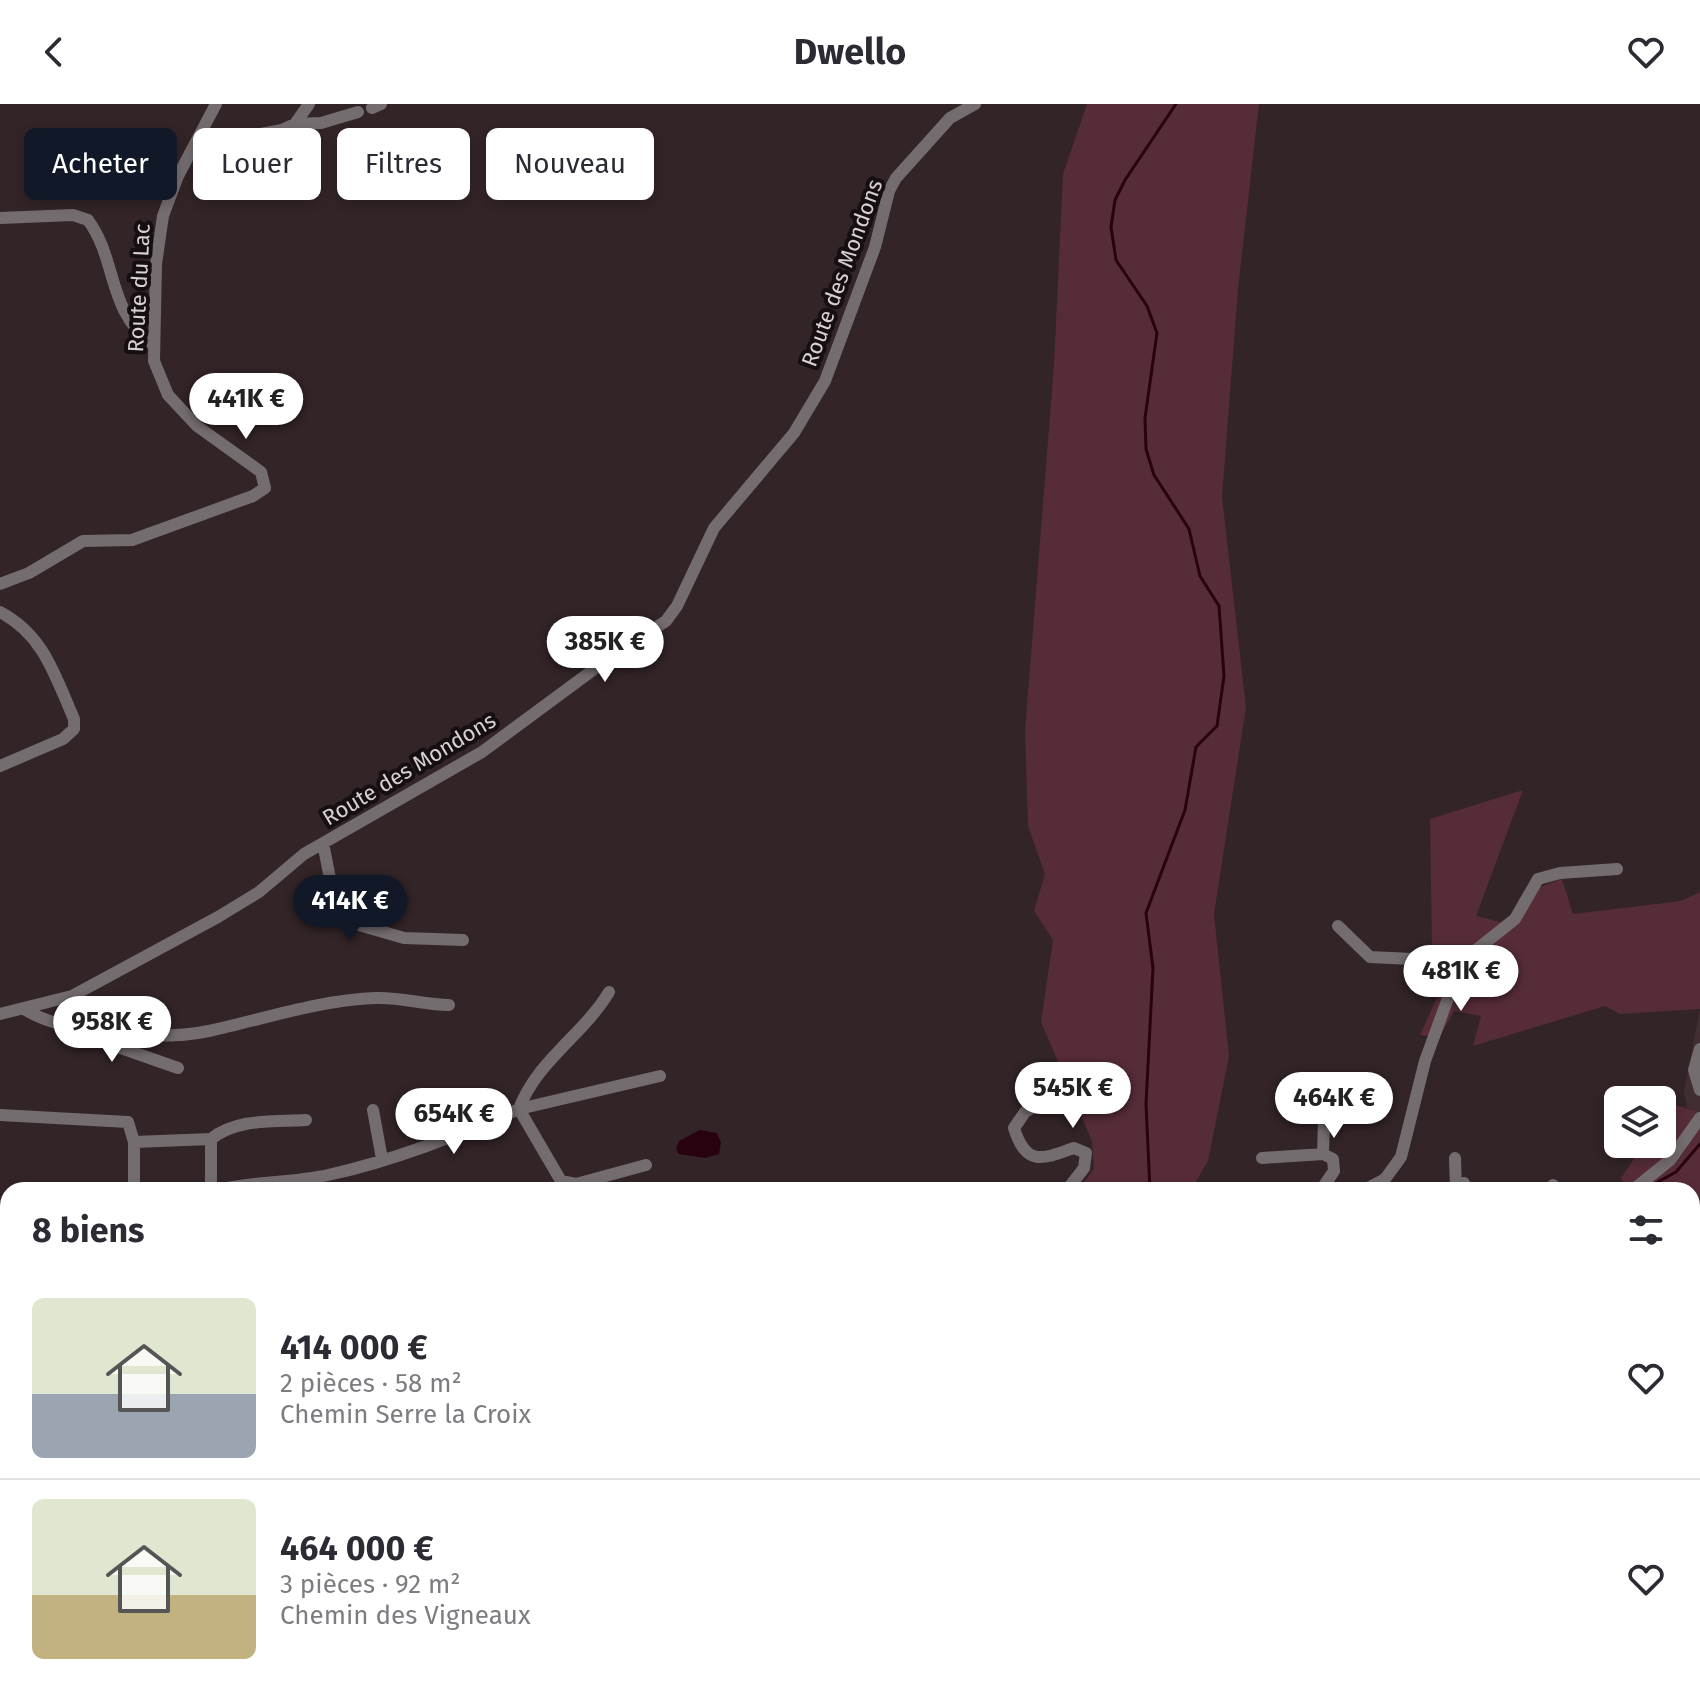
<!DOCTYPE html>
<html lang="fr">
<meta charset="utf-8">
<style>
:root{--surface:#fff;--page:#f7f7f7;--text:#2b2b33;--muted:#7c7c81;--line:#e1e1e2;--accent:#111827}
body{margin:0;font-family:"Fira Sans",sans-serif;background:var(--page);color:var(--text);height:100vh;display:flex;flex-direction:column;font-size:30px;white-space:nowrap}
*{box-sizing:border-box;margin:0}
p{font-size:26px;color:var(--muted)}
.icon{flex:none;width:44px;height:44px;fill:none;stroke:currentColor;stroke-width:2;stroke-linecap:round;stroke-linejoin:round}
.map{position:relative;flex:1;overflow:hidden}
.details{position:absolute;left:0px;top:1078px;width:1700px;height:512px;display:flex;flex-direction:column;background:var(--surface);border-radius:24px 24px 0 0;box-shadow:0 4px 12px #0003}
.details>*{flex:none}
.top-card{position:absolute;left:24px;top:24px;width:800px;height:72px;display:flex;gap:16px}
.controls{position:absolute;left:1604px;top:982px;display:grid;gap:16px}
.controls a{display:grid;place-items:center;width:72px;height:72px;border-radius:12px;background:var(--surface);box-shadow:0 4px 12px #0003;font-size:40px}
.price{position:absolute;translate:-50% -68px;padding:0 18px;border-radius:28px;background:#fff;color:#222;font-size:26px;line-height:52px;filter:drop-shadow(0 2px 4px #0008)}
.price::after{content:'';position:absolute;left:50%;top:48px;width:24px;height:18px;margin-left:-12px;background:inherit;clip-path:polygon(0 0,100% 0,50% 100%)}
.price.current{background:var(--accent);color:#fff}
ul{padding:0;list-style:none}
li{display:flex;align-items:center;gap:24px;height:200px;padding:0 32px}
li+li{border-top:2px solid var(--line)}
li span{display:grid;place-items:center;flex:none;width:224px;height:160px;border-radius:12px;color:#555}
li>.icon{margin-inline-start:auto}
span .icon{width:96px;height:96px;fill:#fffc;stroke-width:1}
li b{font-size:34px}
h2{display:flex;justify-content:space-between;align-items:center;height:96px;padding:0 32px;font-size:34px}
.chip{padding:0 28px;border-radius:12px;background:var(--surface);box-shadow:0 4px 12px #0003;font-size:28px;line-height:72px}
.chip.current{background:var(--accent);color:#fff}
header{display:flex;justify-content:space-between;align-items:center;height:104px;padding:0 32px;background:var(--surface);font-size:36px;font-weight:700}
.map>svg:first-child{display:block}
.built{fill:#412e33}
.green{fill:#562c37}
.water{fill:#28020f}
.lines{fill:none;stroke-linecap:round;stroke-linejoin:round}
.stream{stroke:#28020f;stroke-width:3}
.minor{stroke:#746d6f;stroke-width:12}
.major{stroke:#c1b2b5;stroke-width:14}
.labels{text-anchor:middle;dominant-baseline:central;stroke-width:8;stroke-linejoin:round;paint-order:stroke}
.street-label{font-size:22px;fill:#d9d0d2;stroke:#150f11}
</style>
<header><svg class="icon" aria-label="back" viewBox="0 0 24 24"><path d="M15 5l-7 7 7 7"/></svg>Dwello<svg class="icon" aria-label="heart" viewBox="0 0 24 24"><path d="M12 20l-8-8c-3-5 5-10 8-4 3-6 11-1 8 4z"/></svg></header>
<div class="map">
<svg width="1700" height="1590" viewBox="0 0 1700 1590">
<rect width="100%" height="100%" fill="#322427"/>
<!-- built -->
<path class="built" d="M1700 905V1008L1687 1004 1684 987Z
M8 1308V1350L0 1351V1309Z
M1692 1525H1700V1590H1616V1586L1692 1582Z"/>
<!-- green -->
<path class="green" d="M1087 0H1259L1238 185 1222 393 1246 603 1214 810 1229 952 1208 1057 1191 1086H1078L1094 1065 1092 1037 1041 918 1053 836 1034 807 1045 770 1028 722 1025 626 1054 261 1063 70Z
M1523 686 1476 812 1517 822 1537 784 1562 775 1573 810 1681 797 1700 788V905L1620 910 1605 902 1473 942 1481 912 1454 907 1439 934 1420 931 1453 858 1432 849 1430 715Z
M1671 1000 1700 1008V1125L1692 1130V1086H1627L1621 1074 1644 1040H1662V1014Z
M8 1464V1563L0 1564V1477Z
M1692 1525H1700L1699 1563 1692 1570Z
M1624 1582H1681L1682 1590H1621Z"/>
<!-- water -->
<path class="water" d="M700 1026 717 1029 721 1039 719 1050 705 1054 679 1050 676 1045 679 1037Z"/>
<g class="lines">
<!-- stream -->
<path class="stream" d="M1150 1086 1146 1000 1153 864 1146 809 1185 706 1196 643 1217 622 1224 572 1219 502 1200 472 1189 425 1154 371 1146 345 1145 314 1157 229 1147 202 1116 156 1111 123 1115 96 1125 76 1176 0
M1643 1086 1676 1068 1700 1040
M1183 1590 1186 1582
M1271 1590 1273 1582"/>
<!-- minor -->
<path class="minor" d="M372 4 381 0
M295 20 321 19 358 8
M194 42 282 26 295 20 309 0
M0 114 73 111 88 116C118 157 106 205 153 241
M0 480 29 469 83 437 132 436 253 392 265 384 261 368 197 322 168 291 154 257 156 160 163 112 178 72 216 0
M0 508C44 531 55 572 74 615V625L63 635 0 662
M323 739 338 815 404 834 463 836
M1338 822 1370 853 1433 856 1458 867
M24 905C65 931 160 937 209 927 264 915 319 896 376 894 401 893 425 901 449 901
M0 910 72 892 218 813 259 788 304 750 482 648 612 552 666 517 677 502 714 424 794 329 825 277 875 143 889 87 896 74 950 14 975 0
M78 929 178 964
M1700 945 1694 966 1700 986
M1065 985 1025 1008 1014 1024C1026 1062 1041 1056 1074 1044L1086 1049 1084 1064 1067 1086
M373 1006 382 1055
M0 1011 128 1018 134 1038V1086
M134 1038 211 1035
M1323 1050 1324 1017 1332 996
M1262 1054 1323 1050 1333 1055 1334 1067 1321 1086
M1455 1054 1456 1086
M646 1061 576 1080 561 1077 519 1005 660 972
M1464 1079 1465 1086
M1553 1081V1086
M211 1086V1035C237 1014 274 1018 306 1016
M218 1086C255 1077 291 1079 328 1071 393 1057 458 1031 519 1005 536 958 584 930 609 888
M1364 1086 1385 1075 1401 1053 1425 957 1458 867 1471 850 1515 815 1538 775 1560 769 1617 765
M1633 1086 1670 1056 1700 1014
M0 1165 8 1163
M1692 1206 1700 1205
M0 1209 8 1211
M86 1590 128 1582
M1159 1590 1160 1582
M1427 1590 1430 1582"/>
<!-- major -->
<path class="major" d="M0 1259 8 1262
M0 1300 8 1298"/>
</g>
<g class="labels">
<!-- street labels -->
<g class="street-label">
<text transform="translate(842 169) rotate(-70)">Route des Mondons</text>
<text transform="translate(139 184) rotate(-87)">Route du Lac</text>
<text transform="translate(409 665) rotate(-31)">Route des Mondons</text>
</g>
</g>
</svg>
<div class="controls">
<a><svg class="icon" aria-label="layers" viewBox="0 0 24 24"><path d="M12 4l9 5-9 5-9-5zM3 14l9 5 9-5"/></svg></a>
</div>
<b class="price" style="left:246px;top:337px">441K €</b>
<b class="price" style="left:605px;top:580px">385K €</b>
<b class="price current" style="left:350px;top:839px">414K €</b>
<b class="price" style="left:1461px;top:909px">481K €</b>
<b class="price" style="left:112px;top:960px">958K €</b>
<b class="price" style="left:1073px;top:1026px">545K €</b>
<b class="price" style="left:1334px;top:1036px">464K €</b>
<b class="price" style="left:454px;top:1052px">654K €</b>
<div class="top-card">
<a class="chip current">Acheter</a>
<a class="chip">Louer</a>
<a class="chip">Filtres</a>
<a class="chip">Nouveau</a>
</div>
<section class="details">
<h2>8 biens<svg class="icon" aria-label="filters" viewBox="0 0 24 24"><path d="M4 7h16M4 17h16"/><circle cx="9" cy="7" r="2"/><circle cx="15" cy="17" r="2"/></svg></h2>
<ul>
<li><span style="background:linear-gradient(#dfe7d0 60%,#9aa5b1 0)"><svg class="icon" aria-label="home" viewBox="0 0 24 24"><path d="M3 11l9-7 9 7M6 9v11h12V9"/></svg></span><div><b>414 000 €</b><p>2 pièces · 58 m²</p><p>Chemin Serre la Croix</p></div><svg class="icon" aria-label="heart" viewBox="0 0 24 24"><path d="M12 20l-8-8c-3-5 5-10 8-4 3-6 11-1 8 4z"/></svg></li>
<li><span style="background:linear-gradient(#dfe7d0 60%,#c2b280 0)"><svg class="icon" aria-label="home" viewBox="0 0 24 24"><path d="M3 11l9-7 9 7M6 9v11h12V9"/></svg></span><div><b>464 000 €</b><p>3 pièces · 92 m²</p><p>Chemin des Vigneaux</p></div><svg class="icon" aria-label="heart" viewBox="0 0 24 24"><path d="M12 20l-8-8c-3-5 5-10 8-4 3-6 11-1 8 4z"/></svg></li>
</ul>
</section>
</div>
